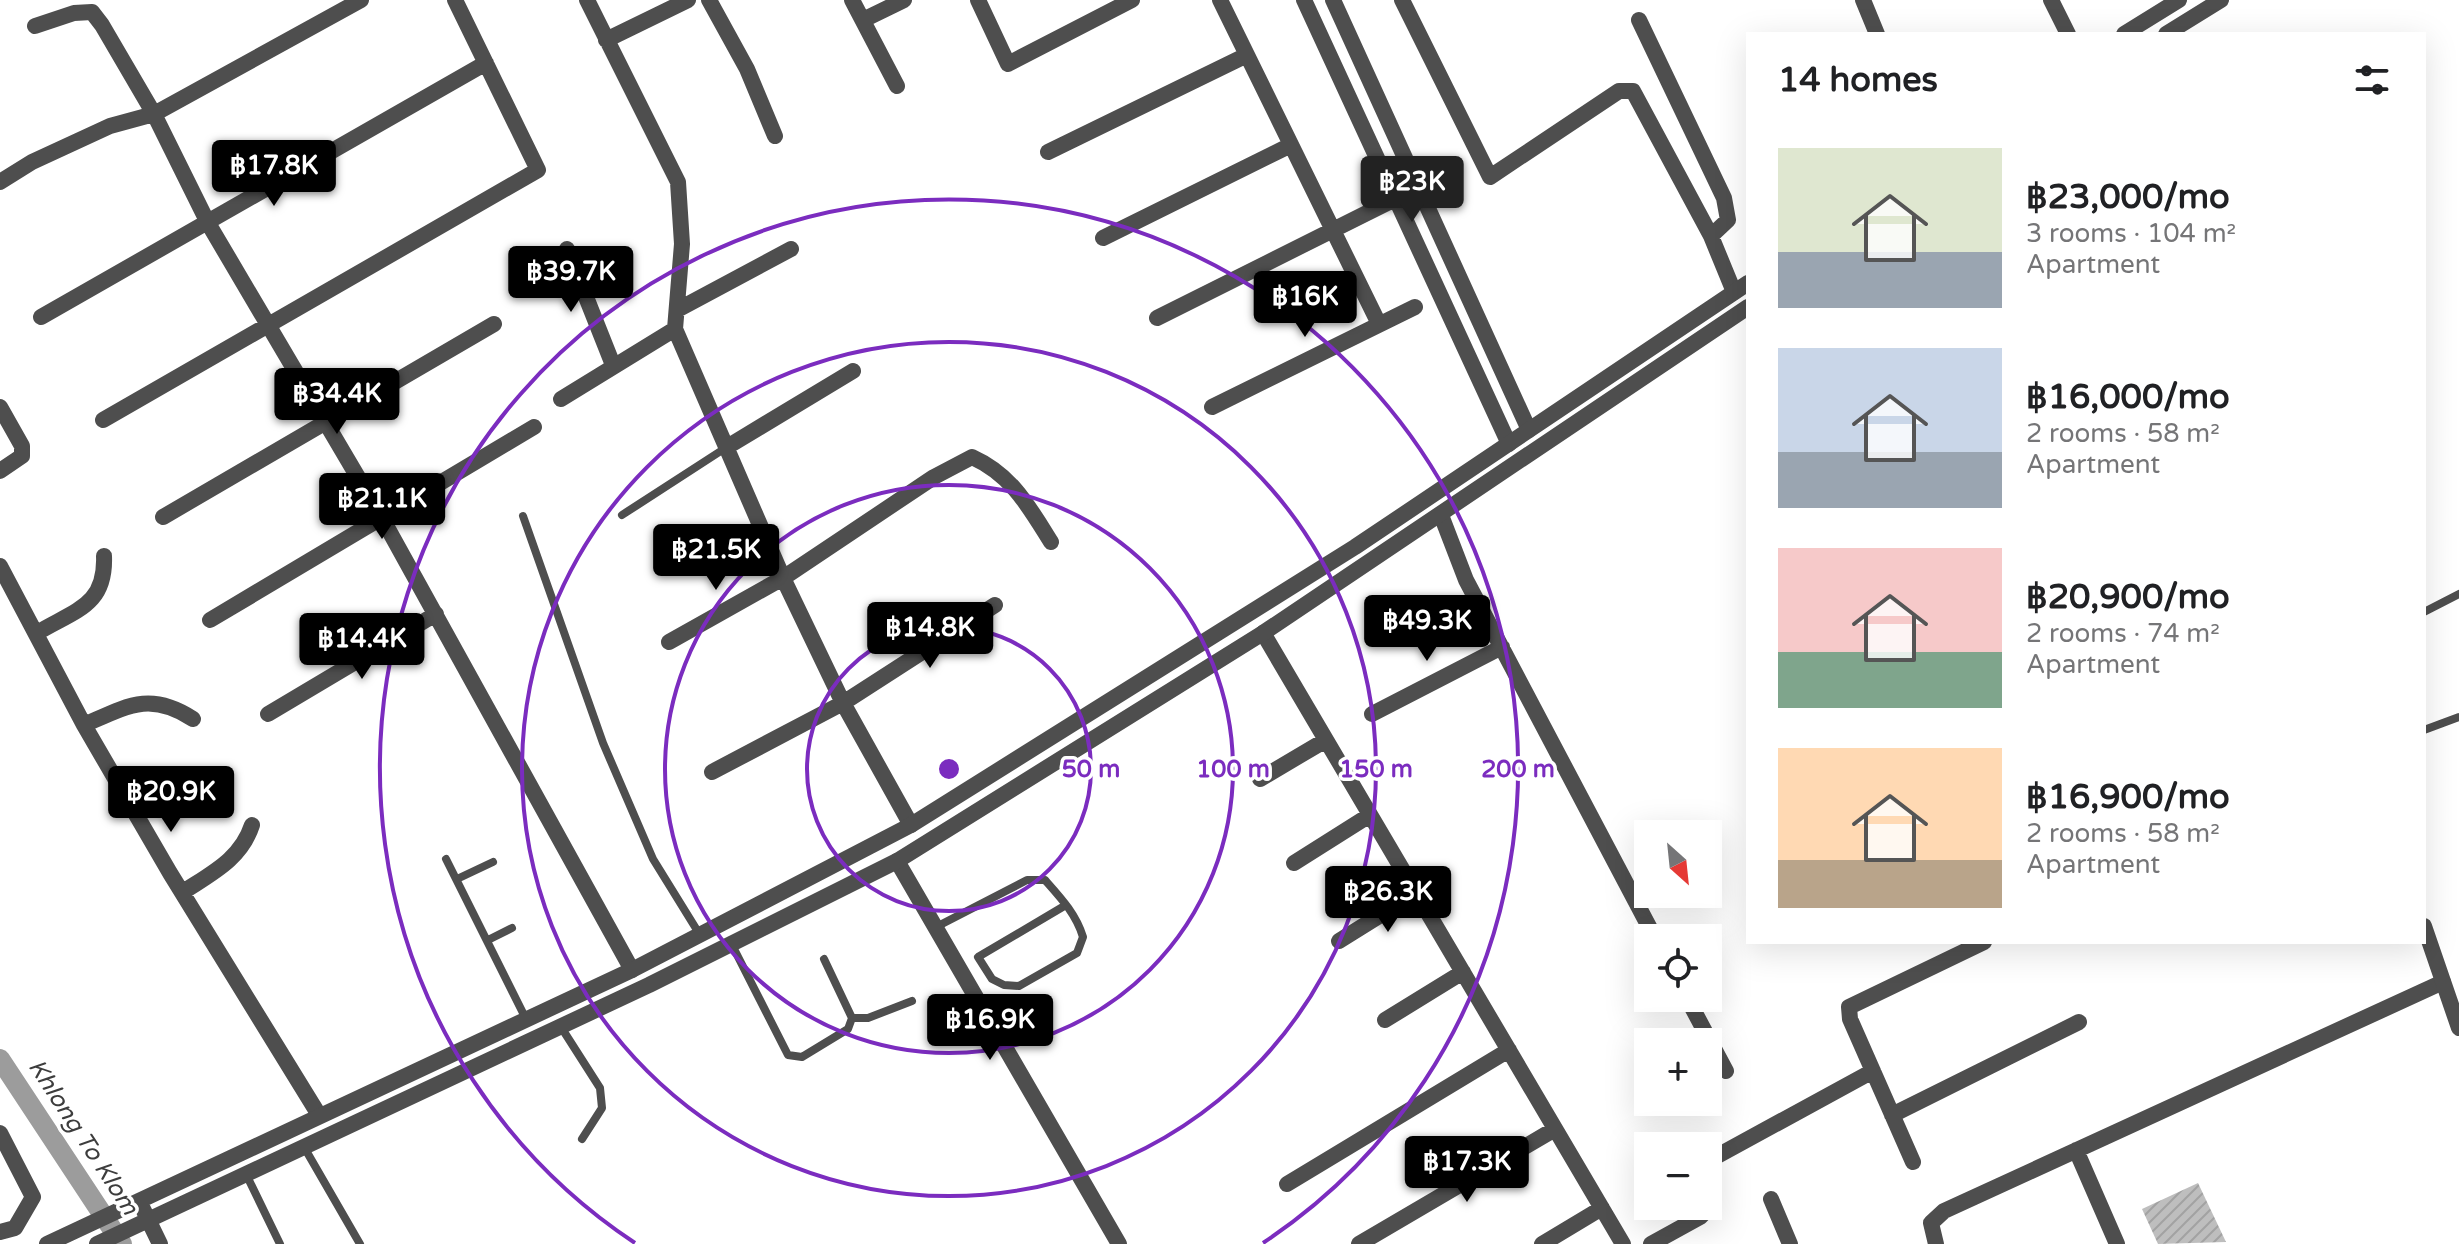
<!DOCTYPE html>
<meta charset="utf-8">
<style>
:root{--surface:#fff;--page:#f6f6f6;--text:#202124;--muted:#757577;--accent:#000}
body{margin:0;font-family:"Varela Round",sans-serif;background:var(--page);color:var(--text);height:100vh;display:flex;flex-direction:column;font-size:30px;white-space:nowrap}
*{box-sizing:border-box;margin:0}
p{font-size:26px;color:var(--muted)}
.icon{flex:none;width:44px;height:44px;fill:none;stroke:currentColor;stroke-width:2;stroke-linecap:round;stroke-linejoin:round}
.map{position:relative;flex:1;overflow:hidden}
.panel{position:absolute;left:1746px;top:32px;width:680px;height:912px;display:flex;flex-direction:column;background:var(--surface);border-radius:0px;box-shadow:0 8px 32px #0002}
.panel>*{flex:none}
.needle{width:52px;rotate:153deg}
.tools{position:absolute;left:1634px;top:820px;display:grid;gap:16px}
.tools a{display:grid;place-items:center;width:88px;height:88px;border-radius:0px;background:var(--surface);box-shadow:0 8px 32px #0002;font-size:40px}
.price{position:absolute;translate:-50% -68px;padding:0 18px;border-radius:8px;background:var(--accent);color:#fff;font-size:26px;line-height:52px;filter:drop-shadow(0 2px 4px #0008)}
.price::after{content:'';position:absolute;left:50%;top:48px;width:24px;height:18px;margin-left:-12px;background:inherit;clip-path:polygon(0 0,100% 0,50% 100%)}
.price.current{background:#222;color:#fff}
ul{padding:0;list-style:none}
li{display:flex;align-items:center;gap:24px;height:200px;padding:0 32px}
li span{display:grid;place-items:center;flex:none;width:224px;height:160px;border-radius:0px;color:#555}
li>.icon{margin-inline-start:auto}
span .icon{width:96px;height:96px;fill:#fffc;stroke-width:1}
li b{font-size:34px}
h2{display:flex;justify-content:space-between;align-items:center;height:96px;padding:0 32px;font-size:34px}
.map>svg:first-child{display:block}
.lines{fill:none;stroke-linecap:round;stroke-linejoin:round}
.canal{stroke:#9c9c9c;stroke-width:20}
.building{fill:url(#building-hatch)}
.service{stroke:#4e4e4e;stroke-width:8}
.minor{stroke:#4e4e4e;stroke-width:16}
.tertiary{stroke:#4e4e4e;stroke-width:16}
.ring{fill:none;stroke:#7b2cbf;stroke-width:4}
.labels{text-anchor:middle;dominant-baseline:central;stroke-width:7;stroke-linejoin:round;paint-order:stroke}
.water-label{font-size:24px;font-style:italic;fill:#3d3d3d;stroke:#fff}
.centre{fill:#7b2cbf;stroke:#fff;stroke-width:4}
.ring-label{font-size:24px;text-anchor:middle;font-weight:bold;fill:#7b2cbf;stroke:#fff;stroke-width:7;stroke-linejoin:round;paint-order:stroke}
</style>
<div class="map">
<svg width="2459" height="1244" viewBox="0 0 2459 1244">
<defs>
<pattern id="building-hatch" width="6" height="6" patternUnits="userSpaceOnUse" patternTransform="scale(2)"><rect width="6" height="6" fill="#bebebe"/><path d="M-1 1l2-2M0 6l6-6M5 7l2-2" fill="none" stroke="#a2a2a2"/></pattern>
</defs>
<rect width="100%" height="100%" fill="#fff"/>
<g class="lines">
<!-- canal -->
<path class="canal" d="M0 1059 122 1244"/>
</g>
<!-- building -->
<path class="building" d="M2198 1183 2226 1242 2158 1244 2142 1209Z"/>
<g class="lines">
<!-- service -->
<path class="service" d="M622 515 727 447
M523 516 603 743 653 859 700 935
M2424 612 2459 594
M2424 730 2459 717
M446 859 526 1019
M457 879 493 862
M936 927 1027 880H1045C1061 898 1076 914 1083 937L1077 953 1019 986 1004 985 992 979 978 957 1066 905
M488 940 512 928
M732 945 788 1055 802 1057 848 1029 852 1018 824 959
M852 1018H868L912 1001
M561 1027 600 1088 602 1108 582 1139
M304 1147 360 1244
M246 1174 280 1244"/>
<!-- minor -->
<path class="minor" d="M587 0 678 182 682 244 675 329 783 578 843 703 911 825
M709 0 747 69 775 136
M852 0 897 86
M978 0 1008 64 1132 0
M1220 0 1379 324
M1304 0 1509 444
M1333 0 1529 430
M1402 0 1490 177 1619 91H1633L1711 236 1734 292
M1863 0 1877 34
M2051 0 2068 34
M863 20 904 0
M1639 20 1724 198 1728 220 1711 236
M35 26 74 13 92 12 102 25 154 114 208 223 382 518 632 970
M606 40 688 0
M1048 152 1247 55
M0 182 32 162 110 126 154 114 361 0
M1103 238 1291 145
M567 249 613 365
M679 309 791 249
M41 317 486 63
M1157 318 1417 188
M561 399 675 329
M0 407 22 446V456L0 471
M1212 407 1415 307
M103 420 538 170 455 0
M727 447 853 371
M1441 515 1466 580 1655 938
M163 517 494 324
M0 566 84 725 170 873 319 1115
M210 620 534 427
M37 633C75 610 106 606 104 556
M1263 633 1623 1244
M669 642 783 578 934 477 972 457C1012 475 1029 507 1051 542
M268 714 436 614
M1372 714 1502 647
M84 725C127 706 150 691 193 719
M712 772 843 703 995 605
M1260 779 1326 740
M897 861 1119 1244
M1294 863 1370 815
M183 892C212 873 241 859 252 825
M1339 941 1416 893
M1687 998 1726 1071
M1385 1020 1463 972
M1892 1115 2079 1022
M2076 1150 2117 1244
M1708 1161 1873 1071
M1913 1162 1850 1019 1849 1007 1984 942
M1287 1184 1509 1050
M1771 1199 1790 1244
M1359 1244 1555 1129
M1542 1244 1602 1208
M1651 1244 1700 1217 1703 1214 1699 1206
M1936 1244 1931 1223 1944 1211 2443 982"/>
<!-- tertiary -->
<path class="tertiary" d="M2124 34 2179 0
M2166 34 2221 0
M2424 926 2459 1028
M0 1133 33 1197 15 1228 0 1232
M143 1209 160 1244
M47 1244 632 970 911 825 1355 547 1748 283
M97 1244 649 985 897 861 1263 633 1748 307"/>
</g>
<!-- distance rings -->
<g class="ring">
<circle cx="949" cy="769" r="142"/>
<circle cx="949" cy="769" r="284"/>
<circle cx="949" cy="769" r="427"/>
<path d="M635 1243A569 569 0 1 1 1263 1243"/>
</g>
<g class="labels">
<!-- water labels -->
<g class="water-label">
<text transform="translate(83 1137) rotate(57)">Khlong To Klom</text>
</g>
</g>
<circle cx="949" cy="769" r="12" class="centre"/>
<g class="ring-label">
<text x="1091" y="777">50 m</text>
<text x="1233" y="777">100 m</text>
<text x="1376" y="777">150 m</text>
<text x="1518" y="777">200 m</text>
</g>
</svg>
<div class="tools">
<a><svg class="needle" viewBox="-14 -14 28 28"><path d="M0-13l5 13h-10z" fill="#e53935"/><path d="M0 13l5-13h-10z" fill="#757577"/></svg></a>
<a><svg class="icon" aria-label="locate" viewBox="0 0 24 24"><circle cx="12" cy="12" r="6"/><path d="M12 2v4M12 18v4M2 12h4M18 12h4"/></svg></a>
<a>+</a>
<a>−</a>
</div>
<b class="price" style="left:274px;top:208px">฿17.8K</b>
<b class="price current" style="left:1412px;top:224px">฿23K</b>
<b class="price" style="left:571px;top:314px">฿39.7K</b>
<b class="price" style="left:1305px;top:339px">฿16K</b>
<b class="price" style="left:337px;top:436px">฿34.4K</b>
<b class="price" style="left:382px;top:541px">฿21.1K</b>
<b class="price" style="left:716px;top:592px">฿21.5K</b>
<b class="price" style="left:1427px;top:663px">฿49.3K</b>
<b class="price" style="left:930px;top:670px">฿14.8K</b>
<b class="price" style="left:362px;top:681px">฿14.4K</b>
<b class="price" style="left:171px;top:834px">฿20.9K</b>
<b class="price" style="left:1388px;top:934px">฿26.3K</b>
<b class="price" style="left:990px;top:1062px">฿16.9K</b>
<b class="price" style="left:1467px;top:1204px">฿17.3K</b>
<section class="panel">
<h2>14 homes<svg class="icon" aria-label="filters" viewBox="0 0 24 24"><path d="M4 7h16M4 17h16"/><circle cx="9" cy="7" r="2"/><circle cx="15" cy="17" r="2"/></svg></h2>
<ul>
<li><span style="background:linear-gradient(#dfe7d0 65%,#9aa5b1 0)"><svg class="icon" aria-label="home" viewBox="0 0 24 24"><path d="M3 11l9-7 9 7M6 9v11h12V9"/></svg></span><div><b>฿23,000/mo</b><p>3 rooms · 104 m²</p><p>Apartment</p></div></li>
<li><span style="background:linear-gradient(#c9d6e8 65%,#9aa5b1 0)"><svg class="icon" aria-label="home" viewBox="0 0 24 24"><path d="M3 11l9-7 9 7M6 9v11h12V9"/></svg></span><div><b>฿16,000/mo</b><p>2 rooms · 58 m²</p><p>Apartment</p></div></li>
<li><span style="background:linear-gradient(#f6c9c9 65%,#7fa58c 0)"><svg class="icon" aria-label="home" viewBox="0 0 24 24"><path d="M3 11l9-7 9 7M6 9v11h12V9"/></svg></span><div><b>฿20,900/mo</b><p>2 rooms · 74 m²</p><p>Apartment</p></div></li>
<li><span style="background:linear-gradient(#ffd9b3 70%,#b9a48a 0)"><svg class="icon" aria-label="home" viewBox="0 0 24 24"><path d="M3 11l9-7 9 7M6 9v11h12V9"/></svg></span><div><b>฿16,900/mo</b><p>2 rooms · 58 m²</p><p>Apartment</p></div></li>
</ul>
</section>
</div>
